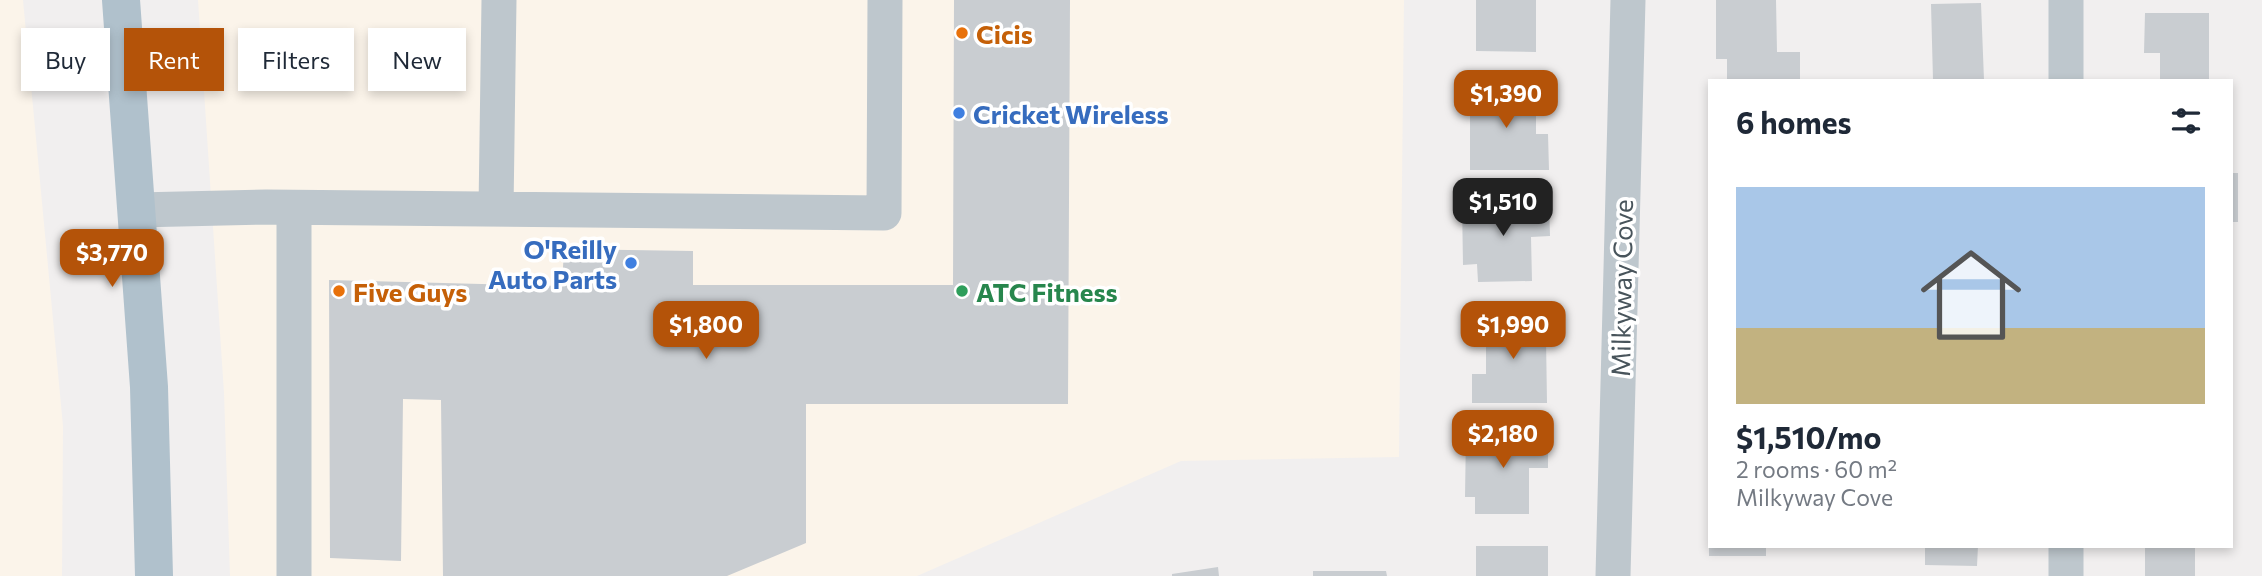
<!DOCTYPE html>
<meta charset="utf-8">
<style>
:root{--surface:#fff;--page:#f6f6f7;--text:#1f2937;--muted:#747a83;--accent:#b45309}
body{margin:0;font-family:Commissioner,sans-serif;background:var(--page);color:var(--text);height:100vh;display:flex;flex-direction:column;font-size:26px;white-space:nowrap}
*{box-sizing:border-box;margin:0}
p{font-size:23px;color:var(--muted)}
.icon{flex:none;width:38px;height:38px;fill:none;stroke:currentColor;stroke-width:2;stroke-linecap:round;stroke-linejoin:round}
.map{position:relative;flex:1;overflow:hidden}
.drawer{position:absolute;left:1708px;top:79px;width:525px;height:469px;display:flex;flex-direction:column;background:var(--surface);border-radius:0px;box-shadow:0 4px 10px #0003}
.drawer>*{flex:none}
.top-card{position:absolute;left:21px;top:28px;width:665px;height:63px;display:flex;gap:14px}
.price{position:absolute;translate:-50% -60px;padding:0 16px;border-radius:14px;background:var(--accent);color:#fff;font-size:23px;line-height:46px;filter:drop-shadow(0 2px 4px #0008)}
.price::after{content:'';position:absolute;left:50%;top:42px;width:21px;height:16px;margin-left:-10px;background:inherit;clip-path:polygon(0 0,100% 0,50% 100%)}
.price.on{background:#222;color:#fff}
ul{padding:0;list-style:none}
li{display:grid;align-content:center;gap:14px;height:371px;padding:0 28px}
li span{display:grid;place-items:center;height:217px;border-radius:0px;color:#555}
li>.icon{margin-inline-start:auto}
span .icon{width:126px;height:126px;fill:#fffc;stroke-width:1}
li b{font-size:30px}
h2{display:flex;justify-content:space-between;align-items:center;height:84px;padding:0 28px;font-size:30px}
.pill{padding:0 24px;border-radius:0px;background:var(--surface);box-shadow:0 4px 10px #0003;font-size:24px;line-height:63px}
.pill.on{background:var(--accent);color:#fff}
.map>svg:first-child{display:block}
.commercial{fill:#fbf4ea}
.building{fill:#c9cdd1}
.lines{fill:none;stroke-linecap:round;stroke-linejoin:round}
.minor{stroke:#bec7cd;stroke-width:35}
.major{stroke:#b0c1cc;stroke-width:38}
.food-dot{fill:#e8710a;stroke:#fff;stroke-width:2.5}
.shop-dot{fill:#3f7fe0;stroke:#fff;stroke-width:2.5}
.leisure-dot{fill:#2e9e5b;stroke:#fff;stroke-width:2.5}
.labels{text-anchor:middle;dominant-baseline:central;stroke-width:7;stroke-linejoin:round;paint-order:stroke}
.food-label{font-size:26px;font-weight:bold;fill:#c56008;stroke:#fff;text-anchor:start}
.shop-label{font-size:26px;font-weight:bold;fill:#366cbe;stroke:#fff;text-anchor:start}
.street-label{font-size:26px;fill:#48545b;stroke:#fff}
.leisure-label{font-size:26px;font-weight:bold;fill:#27864d;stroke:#fff;text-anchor:start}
</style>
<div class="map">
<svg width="2262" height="576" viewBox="0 0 2262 576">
<rect width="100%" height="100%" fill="#f1efef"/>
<!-- commercial -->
<path class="commercial" d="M0 0H23L63 426 62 576H0Z
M198 0H1404L1399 457 1181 461 917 576H230L224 393Z"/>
<!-- building -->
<path class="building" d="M954 0H1070L1068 404H806V543L727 576H443L441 400 403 399 401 561 330 558 329 280 562 286 564 249 693 251V285H953Z
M1476 0H1536V52L1476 51Z
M1716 0H1776L1777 52H1800V80H1727V59H1716Z
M1981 3 1984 80H1933L1931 4Z
M2145 13H2209V80H2160V53H2144Z
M1470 86H1536V134H1548L1549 170H1470Z
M2231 173H2238V222H2231Z
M1549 201 1550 236 1531 237 1532 281 1478 282 1477 264 1463 265 1462 202Z
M1486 312H1538V338H1546L1547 403H1472V374H1486Z
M1466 433 1548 434V468H1529V514H1475V497H1465Z
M1476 546H1548V576H1476Z
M1709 546H1766V556H1709Z
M1925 546H1978L1977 566 1925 565Z
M2145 546H2195V576H2145Z
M1218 567 1219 576H1172V574Z
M1313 571H1386L1387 576H1313Z"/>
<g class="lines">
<!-- minor -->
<path class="minor" d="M2066 0V80
M294 208V576
M496 209 499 0
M137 210 266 207 884 213 885 0
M2066 546V576
M1613 576 1628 0"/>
<!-- major -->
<path class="major" d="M121 0 149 387 154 576"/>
</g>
<!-- markers -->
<g class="food-dot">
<circle cx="962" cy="33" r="7"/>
<circle cx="339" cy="291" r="7"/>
</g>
<g class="shop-dot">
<circle cx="959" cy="113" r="7"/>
<circle cx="631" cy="263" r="7"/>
</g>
<circle class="leisure-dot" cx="962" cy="291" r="7"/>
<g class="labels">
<!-- food labels -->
<g class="food-label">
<text x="976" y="33">Cicis</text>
<text x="353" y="291">Five Guys</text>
</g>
<!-- shop labels -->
<g class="shop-label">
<text x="973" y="113">Cricket Wireless</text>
<text x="617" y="248" text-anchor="end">O'Reilly<tspan x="617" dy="30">Auto Parts</tspan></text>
</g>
<!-- street labels -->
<g class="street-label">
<text transform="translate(1621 288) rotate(-89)">Milkyway Cove</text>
</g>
<!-- leisure labels -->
<g class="leisure-label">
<text x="976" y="291">ATC Fitness</text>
</g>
</g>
</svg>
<b class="price" style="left:1506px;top:130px">$1,390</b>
<b class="price on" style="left:1503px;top:238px">$1,510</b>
<b class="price" style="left:112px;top:289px">$3,770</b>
<b class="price" style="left:706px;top:361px">$1,800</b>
<b class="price" style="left:1513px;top:361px">$1,990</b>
<b class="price" style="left:1503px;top:470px">$2,180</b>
<div class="top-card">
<a class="pill">Buy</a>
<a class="pill on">Rent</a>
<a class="pill">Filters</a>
<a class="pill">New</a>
</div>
<section class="drawer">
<h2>6 homes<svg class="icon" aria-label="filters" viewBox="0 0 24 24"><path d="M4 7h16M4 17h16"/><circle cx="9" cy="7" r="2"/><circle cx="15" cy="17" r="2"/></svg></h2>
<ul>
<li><span style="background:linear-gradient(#a9c7e8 65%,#c2b280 0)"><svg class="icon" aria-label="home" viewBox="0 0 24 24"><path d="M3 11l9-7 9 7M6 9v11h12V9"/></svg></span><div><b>$1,510/mo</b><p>2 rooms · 60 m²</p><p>Milkyway Cove</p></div></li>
</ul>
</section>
</div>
